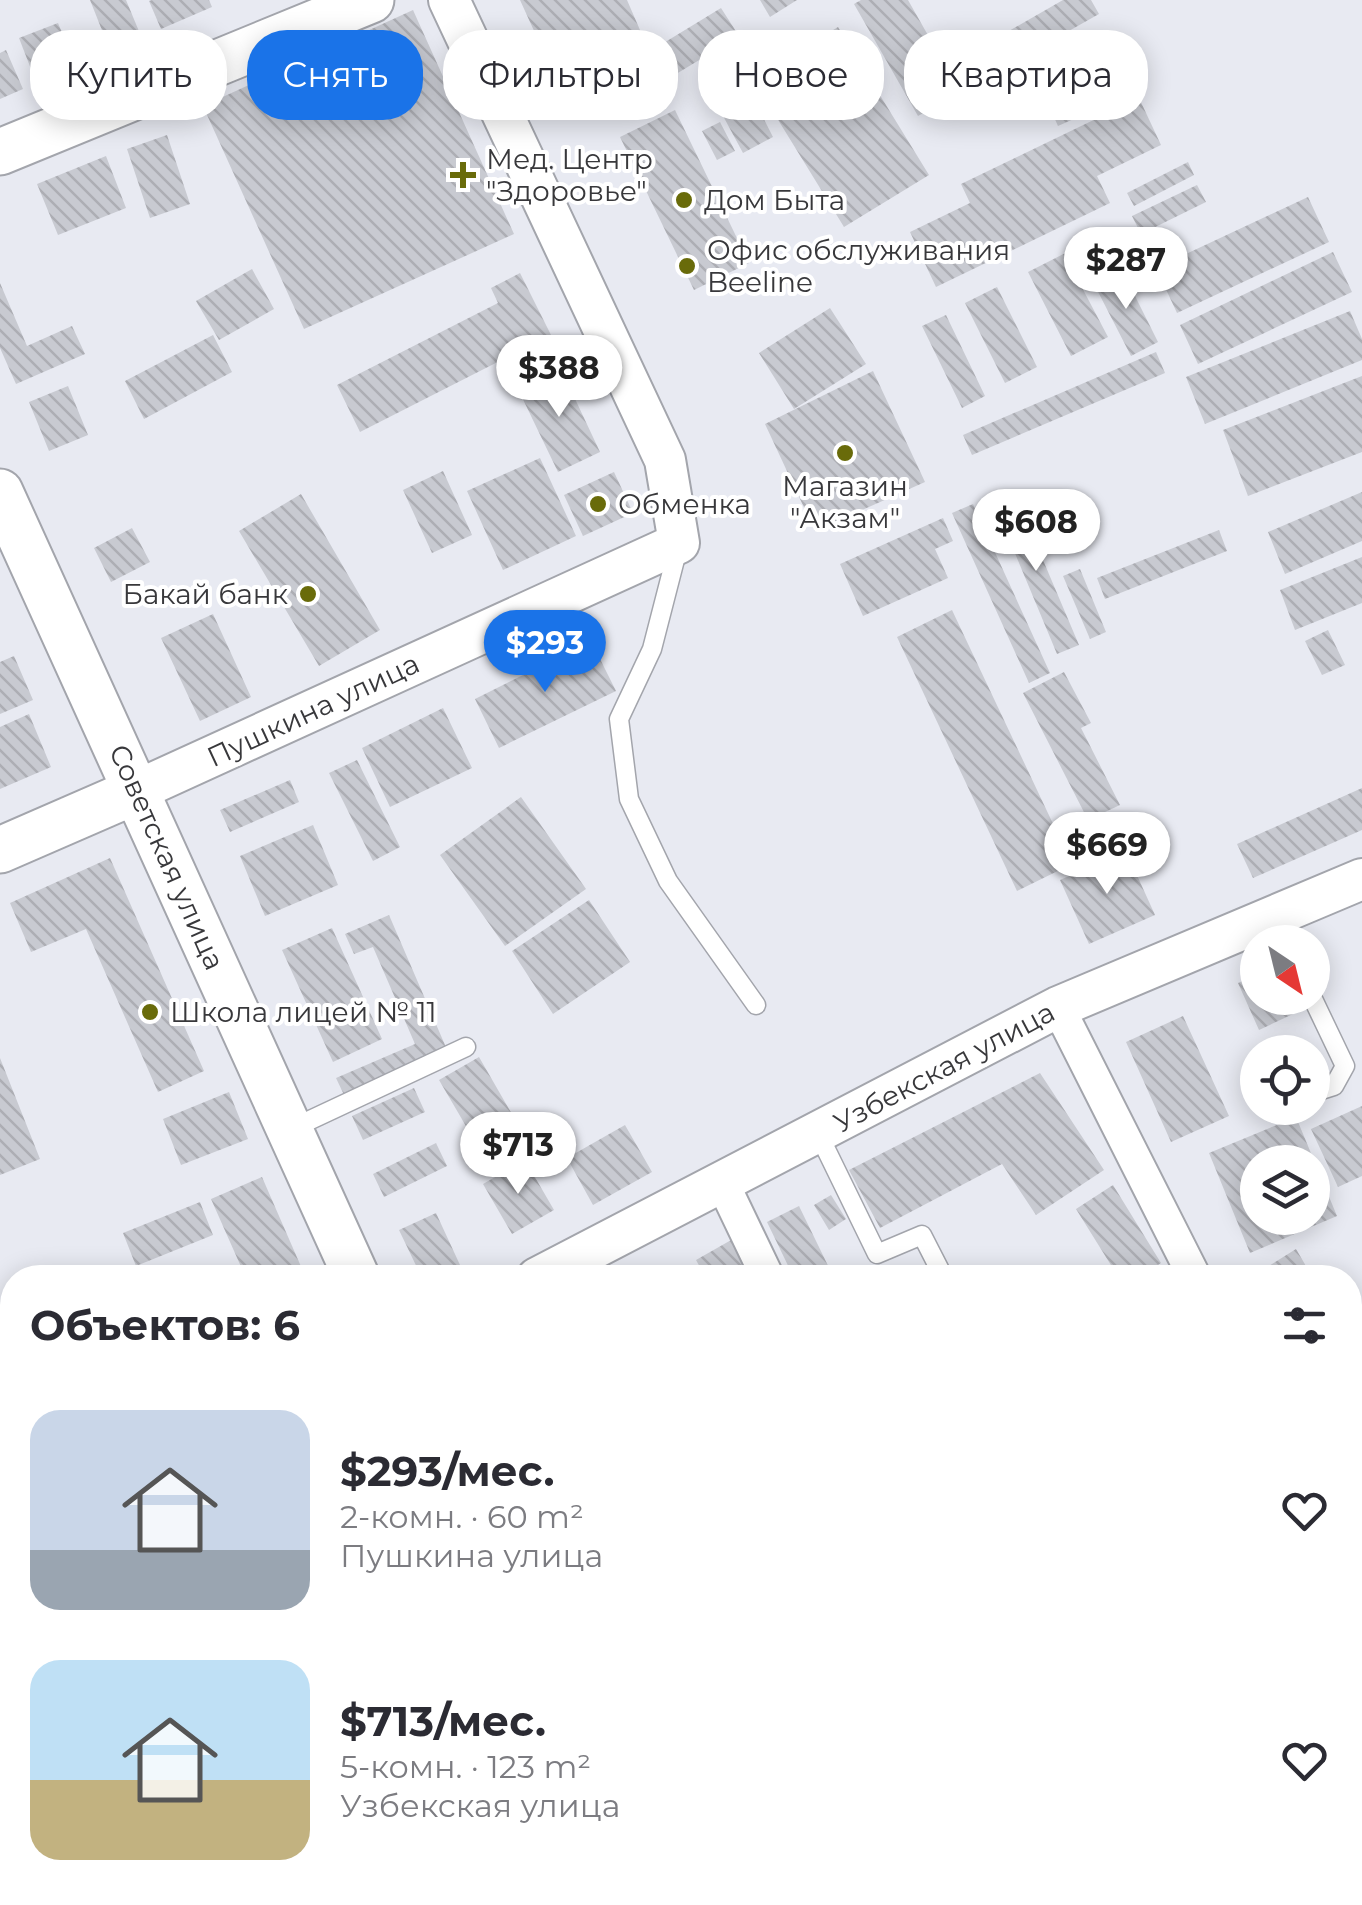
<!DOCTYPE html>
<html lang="ru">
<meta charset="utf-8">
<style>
:root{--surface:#fff;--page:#f2f2f3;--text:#2b2b33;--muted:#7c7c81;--accent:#1a73e8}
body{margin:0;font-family:Montserrat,sans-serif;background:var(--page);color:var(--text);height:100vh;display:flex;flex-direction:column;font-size:38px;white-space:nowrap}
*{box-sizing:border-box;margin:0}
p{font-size:32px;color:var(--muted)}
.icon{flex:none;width:55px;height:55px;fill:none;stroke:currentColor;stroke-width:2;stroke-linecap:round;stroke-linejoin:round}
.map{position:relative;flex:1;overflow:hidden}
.drawer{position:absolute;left:0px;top:1265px;width:1362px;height:640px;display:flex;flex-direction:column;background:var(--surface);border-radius:40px 40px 0 0;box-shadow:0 5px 25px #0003}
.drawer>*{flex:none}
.banner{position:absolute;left:30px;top:30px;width:1302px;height:90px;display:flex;gap:20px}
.needle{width:65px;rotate:145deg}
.fabs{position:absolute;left:1240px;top:925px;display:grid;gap:20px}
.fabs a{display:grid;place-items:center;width:90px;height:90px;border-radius:50%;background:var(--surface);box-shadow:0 5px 25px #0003;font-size:50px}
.price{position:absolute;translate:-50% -85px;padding:0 22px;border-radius:35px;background:#fff;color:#222;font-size:32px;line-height:65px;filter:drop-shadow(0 2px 5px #0008)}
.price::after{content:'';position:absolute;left:50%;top:60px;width:30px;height:22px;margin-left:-15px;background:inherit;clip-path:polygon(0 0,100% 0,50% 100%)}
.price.on{background:var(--accent);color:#fff}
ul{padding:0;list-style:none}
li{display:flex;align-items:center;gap:30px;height:250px;padding:0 30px}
li span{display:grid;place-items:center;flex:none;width:280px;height:200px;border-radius:30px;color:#555}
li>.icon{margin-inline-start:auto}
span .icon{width:120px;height:120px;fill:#fffc;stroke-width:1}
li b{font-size:42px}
h2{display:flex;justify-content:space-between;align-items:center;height:120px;padding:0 30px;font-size:42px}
.tag{padding:0 35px;border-radius:40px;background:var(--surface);box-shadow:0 5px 25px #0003;font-size:35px;line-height:90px}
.tag.on{background:var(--accent);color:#fff}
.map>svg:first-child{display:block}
.building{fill:url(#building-back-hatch);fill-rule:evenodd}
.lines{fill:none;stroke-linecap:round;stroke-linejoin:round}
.service-casing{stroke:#a3a5ac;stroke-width:21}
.minor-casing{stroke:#a3a5ac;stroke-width:36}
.tertiary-casing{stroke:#a3a5ac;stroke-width:44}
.secondary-casing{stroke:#a3a5ac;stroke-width:49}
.service{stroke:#fff;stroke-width:18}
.minor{stroke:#fff;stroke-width:32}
.tertiary{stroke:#fff;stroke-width:40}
.secondary{stroke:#fff;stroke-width:45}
.poi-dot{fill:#696b0a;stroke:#fff;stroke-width:4}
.labels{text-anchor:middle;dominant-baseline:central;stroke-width:8;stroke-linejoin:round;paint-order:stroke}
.poi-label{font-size:28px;fill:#38383b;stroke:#fff;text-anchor:start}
.street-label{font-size:28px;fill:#38383b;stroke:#fff}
</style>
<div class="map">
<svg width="1362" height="1905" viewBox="0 0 1362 1905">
<defs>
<pattern id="building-back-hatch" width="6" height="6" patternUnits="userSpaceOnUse" patternTransform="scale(2.5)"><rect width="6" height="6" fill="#c8cad1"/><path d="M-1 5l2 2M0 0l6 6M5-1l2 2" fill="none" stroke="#adaeb4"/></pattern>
</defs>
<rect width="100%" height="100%" fill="#e8eaf2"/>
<!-- building -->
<path class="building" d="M90 0H126L143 41 111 53Z
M152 0H209L212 7 161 29 149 1Z
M520 0H627L643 37 586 63 596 84 565 99Z
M760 0H797L770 17Z
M861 0H908L946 67 1063 0H1091L1099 14 918 116 854 4Z
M721 8 739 36 643 94 626 66Z
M413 10 514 234 304 329 203 106Z
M58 23 76 66 36 82 19 38Z
M838 27 929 175 844 227 753 79Z
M1126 45 1147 68 1145 87 1058 126 1039 84Z
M6 50 23 89 0 99V53Z
M753 98 773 137 743 153 722 114Z
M1139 98 1161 145 1097 176 1110 203 936 287 910 232 970 203 961 184Z
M675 110 749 263 694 290 620 137Z
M720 122 735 151 717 160 702 131Z
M167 135 190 204 150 218 127 149Z
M106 156 126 208 58 235 37 184Z
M1188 162 1194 175 1134 206 1127 193Z
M1197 185 1206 202 1141 234 1132 216Z
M1308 197 1329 242 1177 313 1156 268Z
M1103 234 1117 260 1078 280 1108 337 1071 356 1028 272Z
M1333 252 1352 292 1198 364 1180 325Z
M1121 268 1158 342 1131 356 1093 282Z
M252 269 274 309 219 340 196 301Z
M520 273 551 335 360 432 337 385 498 303 491 288Z
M0 283 27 346 72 326 85 354 16 384 0 348Z
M997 287 1037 367 1005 383 965 303Z
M830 308 866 364 794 409 759 353Z
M1350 311 1362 339V360L1205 424 1186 377Z
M946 315 985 396 962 408 922 326Z
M213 335 232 372 144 419 125 381Z
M1156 352 1165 373 972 455 963 435Z
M561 369 600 452 558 472 518 389Z
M873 371 925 482 815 531 765 424Z
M1362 376V452L1248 496 1223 430Z
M68 386 88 435 49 451 29 402Z
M540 458 576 536 503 570 467 491Z
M443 471 472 535 432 553 403 490Z
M614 472 633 513 583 536 564 495Z
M1362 492V541L1285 574 1268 532Z
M301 494 380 630 319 666 239 531Z
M1015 494 1079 645 1057 654 994 503Z
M973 504 1050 673 1029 683 952 513Z
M943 518 953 541 935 549 948 578 863 616 840 564Z
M132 528 150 562 111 582 94 548Z
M1219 530 1227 551 1105 599 1097 578Z
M1362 557V603L1295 630 1280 590Z
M1080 569 1106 632 1090 639 1063 576Z
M952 610 1072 864 1017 891 897 637Z
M213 614 251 697 200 721 161 638Z
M1328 630 1345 665 1322 675 1305 641Z
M591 641 616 691 499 748 475 699Z
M14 656 33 700 0 714V662Z
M1064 672 1091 723 1081 728 1120 805 1088 820 1023 693Z
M443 708 472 768 390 807 362 748Z
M29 714 51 767 0 789V727Z
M357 760 400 847 373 861 329 773Z
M290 780 299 802 230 832 220 810Z
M1362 788V830L1253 878 1237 844Z
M521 797 586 889 505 946 440 855Z
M313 825 338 885 265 916 240 856Z
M1126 851 1155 915 1089 944 1060 880Z
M110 858 204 1071 158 1092 86 929 31 952 10 903Z
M589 900 630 962 553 1014 512 951Z
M389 915 448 1052 345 1097 336 1078 415 1044 373 947 354 954 345 934Z
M332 928 382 1039 333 1062 282 950Z
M1258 974V998H1306L1310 1006 1259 1030 1238 983Z
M1183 1016 1229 1116 1171 1142 1126 1042Z
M479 1057 520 1128 480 1150 439 1080Z
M0 1058 40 1159 0 1175Z
M1040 1073 1104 1170 1036 1215 1002 1164 880 1228 849 1170Z
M414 1088 425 1112 363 1140 352 1116Z
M229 1092 248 1139 181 1165 163 1119Z
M1362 1106V1176L1338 1187 1311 1129Z
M1296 1117 1337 1216 1250 1253 1209 1153ZM1258 1162H1312V1218H1258Z
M625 1125 652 1172 593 1205 567 1158Z
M436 1143 447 1166 384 1197 373 1174Z
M525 1160 554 1210 512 1234 483 1184Z
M262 1177 306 1278H246L211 1199Z
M1113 1185 1161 1263 1137 1278H1119L1076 1209Z
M831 1195 846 1219 829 1230 814 1205Z
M200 1202 213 1235 136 1266 123 1233Z
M799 1206 834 1278H794L767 1222Z
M436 1213 460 1265 433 1278H422L399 1230Z
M740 1235 756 1263 732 1278H706L696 1260Z
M1296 1249 1313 1278H1258L1256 1274Z
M1362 1414V1453L1354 1456 1350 1446V1419Z
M1362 1591V1658L1350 1638V1598Z
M0 1597 12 1623V1639L0 1645Z
M12 1762V1816L0 1822V1767Z
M1362 1841V1905H1346L1339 1892H1350V1847Z
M12 1846V1892L26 1893 0 1903V1850Z
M435 1892H441L446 1905H413L412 1901Z
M700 1892H751L757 1905H702L697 1894Z
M770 1892H810V1893L775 1905Z
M838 1892H868L874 1905H844Z
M939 1892H976L982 1905H937L932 1896Z
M1038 1892H1057L1063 1905H1015Z
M1207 1892H1307L1315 1905H1186Z"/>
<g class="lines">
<defs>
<path id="service" d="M678 548 652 649 619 719 629 799 668 881 756 1005
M1312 997 1345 1066 1334 1086 1312 1093
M291 1129 466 1047
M818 1133 877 1254 922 1235 944 1278"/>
<path id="minor" d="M1058 1007 1195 1278
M722 1182 768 1278
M1350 1502 1362 1497
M1350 1529 1362 1548
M589 1905 619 1892"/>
<path id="tertiary" d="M138 790 679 543 665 460 449 0
M537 1278 1058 1007 1362 879
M0 1526 12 1521"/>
<path id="secondary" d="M0 152 371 0
M0 492 357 1278
M0 850 138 790
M646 1892 652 1905"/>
</defs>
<!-- service casing -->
<use href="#service" class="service-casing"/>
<!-- minor casing -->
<use href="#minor" class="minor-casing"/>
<!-- tertiary casing -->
<use href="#tertiary" class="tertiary-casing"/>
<!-- secondary casing -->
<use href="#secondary" class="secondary-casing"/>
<!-- service -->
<use href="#service" class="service"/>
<!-- minor -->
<use href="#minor" class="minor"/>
<!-- tertiary -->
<use href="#tertiary" class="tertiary"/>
<!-- secondary -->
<use href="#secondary" class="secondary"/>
</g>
<!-- markers -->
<g class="poi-dot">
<path d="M458 160h10v10h10v10h-10v10h-10v-10h-10v-10h10z"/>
<circle cx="684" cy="200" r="10"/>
<circle cx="687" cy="266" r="10"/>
<circle cx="845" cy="453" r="10"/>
<circle cx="598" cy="504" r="10"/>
<circle cx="308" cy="594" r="10"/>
<circle cx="150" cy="1012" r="10"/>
</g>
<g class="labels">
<!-- poi labels -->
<g class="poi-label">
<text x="486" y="159">Мед. Центр<tspan x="486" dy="32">"Здоровье"</tspan></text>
<text x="704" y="200">Дом Быта</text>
<text x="707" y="250">Офис обслуживания<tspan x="707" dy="32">Beeline</tspan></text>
<text x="845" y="486" text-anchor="middle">Магазин<tspan x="845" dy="32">"Акзам"</tspan></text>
<text x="618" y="504">Обменка</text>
<text x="288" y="594" text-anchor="end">Бакай банк</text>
<text x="170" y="1012">Школа лицей № 11</text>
</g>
<!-- street labels -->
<g class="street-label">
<text transform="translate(313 710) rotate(-25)">Пушкина улица</text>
<text transform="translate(167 857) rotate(66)">Советская улица</text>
<text transform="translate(944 1067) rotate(-28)">Узбекская улица</text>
</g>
</g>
</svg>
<div class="fabs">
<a><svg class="needle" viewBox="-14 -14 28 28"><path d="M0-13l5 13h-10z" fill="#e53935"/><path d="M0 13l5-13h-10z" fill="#7c7c81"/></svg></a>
<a><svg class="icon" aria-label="locate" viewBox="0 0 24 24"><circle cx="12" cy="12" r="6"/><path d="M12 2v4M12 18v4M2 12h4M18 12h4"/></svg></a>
<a><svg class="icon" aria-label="layers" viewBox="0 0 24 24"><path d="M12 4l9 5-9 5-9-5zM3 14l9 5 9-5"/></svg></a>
</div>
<b class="price" style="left:1126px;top:312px">$287</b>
<b class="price" style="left:559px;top:420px">$388</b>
<b class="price" style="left:1036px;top:574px">$608</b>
<b class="price on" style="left:545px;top:695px">$293</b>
<b class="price" style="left:1107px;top:897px">$669</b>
<b class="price" style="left:518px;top:1197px">$713</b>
<div class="banner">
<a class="tag">Купить</a>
<a class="tag on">Снять</a>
<a class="tag">Фильтры</a>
<a class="tag">Новое</a>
<a class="tag">Квартира</a>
</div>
<section class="drawer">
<h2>Объектов: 6<svg class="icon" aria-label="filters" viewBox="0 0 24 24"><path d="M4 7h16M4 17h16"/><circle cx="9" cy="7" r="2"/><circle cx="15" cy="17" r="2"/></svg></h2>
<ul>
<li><span style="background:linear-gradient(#c9d6e8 70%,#9aa5b1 0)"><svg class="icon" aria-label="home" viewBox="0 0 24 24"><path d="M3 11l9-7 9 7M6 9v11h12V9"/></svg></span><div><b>$293/мес.</b><p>2-комн. · 60 m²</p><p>Пушкина улица</p></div><svg class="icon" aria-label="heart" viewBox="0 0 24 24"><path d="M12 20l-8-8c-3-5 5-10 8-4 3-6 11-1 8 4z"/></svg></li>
<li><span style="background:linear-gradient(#bfe0f5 60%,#c2b280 0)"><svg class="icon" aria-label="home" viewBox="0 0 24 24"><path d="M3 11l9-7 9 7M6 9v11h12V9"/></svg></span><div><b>$713/мес.</b><p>5-комн. · 123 m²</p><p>Узбекская улица</p></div><svg class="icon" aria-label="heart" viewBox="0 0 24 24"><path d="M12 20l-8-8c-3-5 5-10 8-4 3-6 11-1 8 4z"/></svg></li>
</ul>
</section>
</div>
